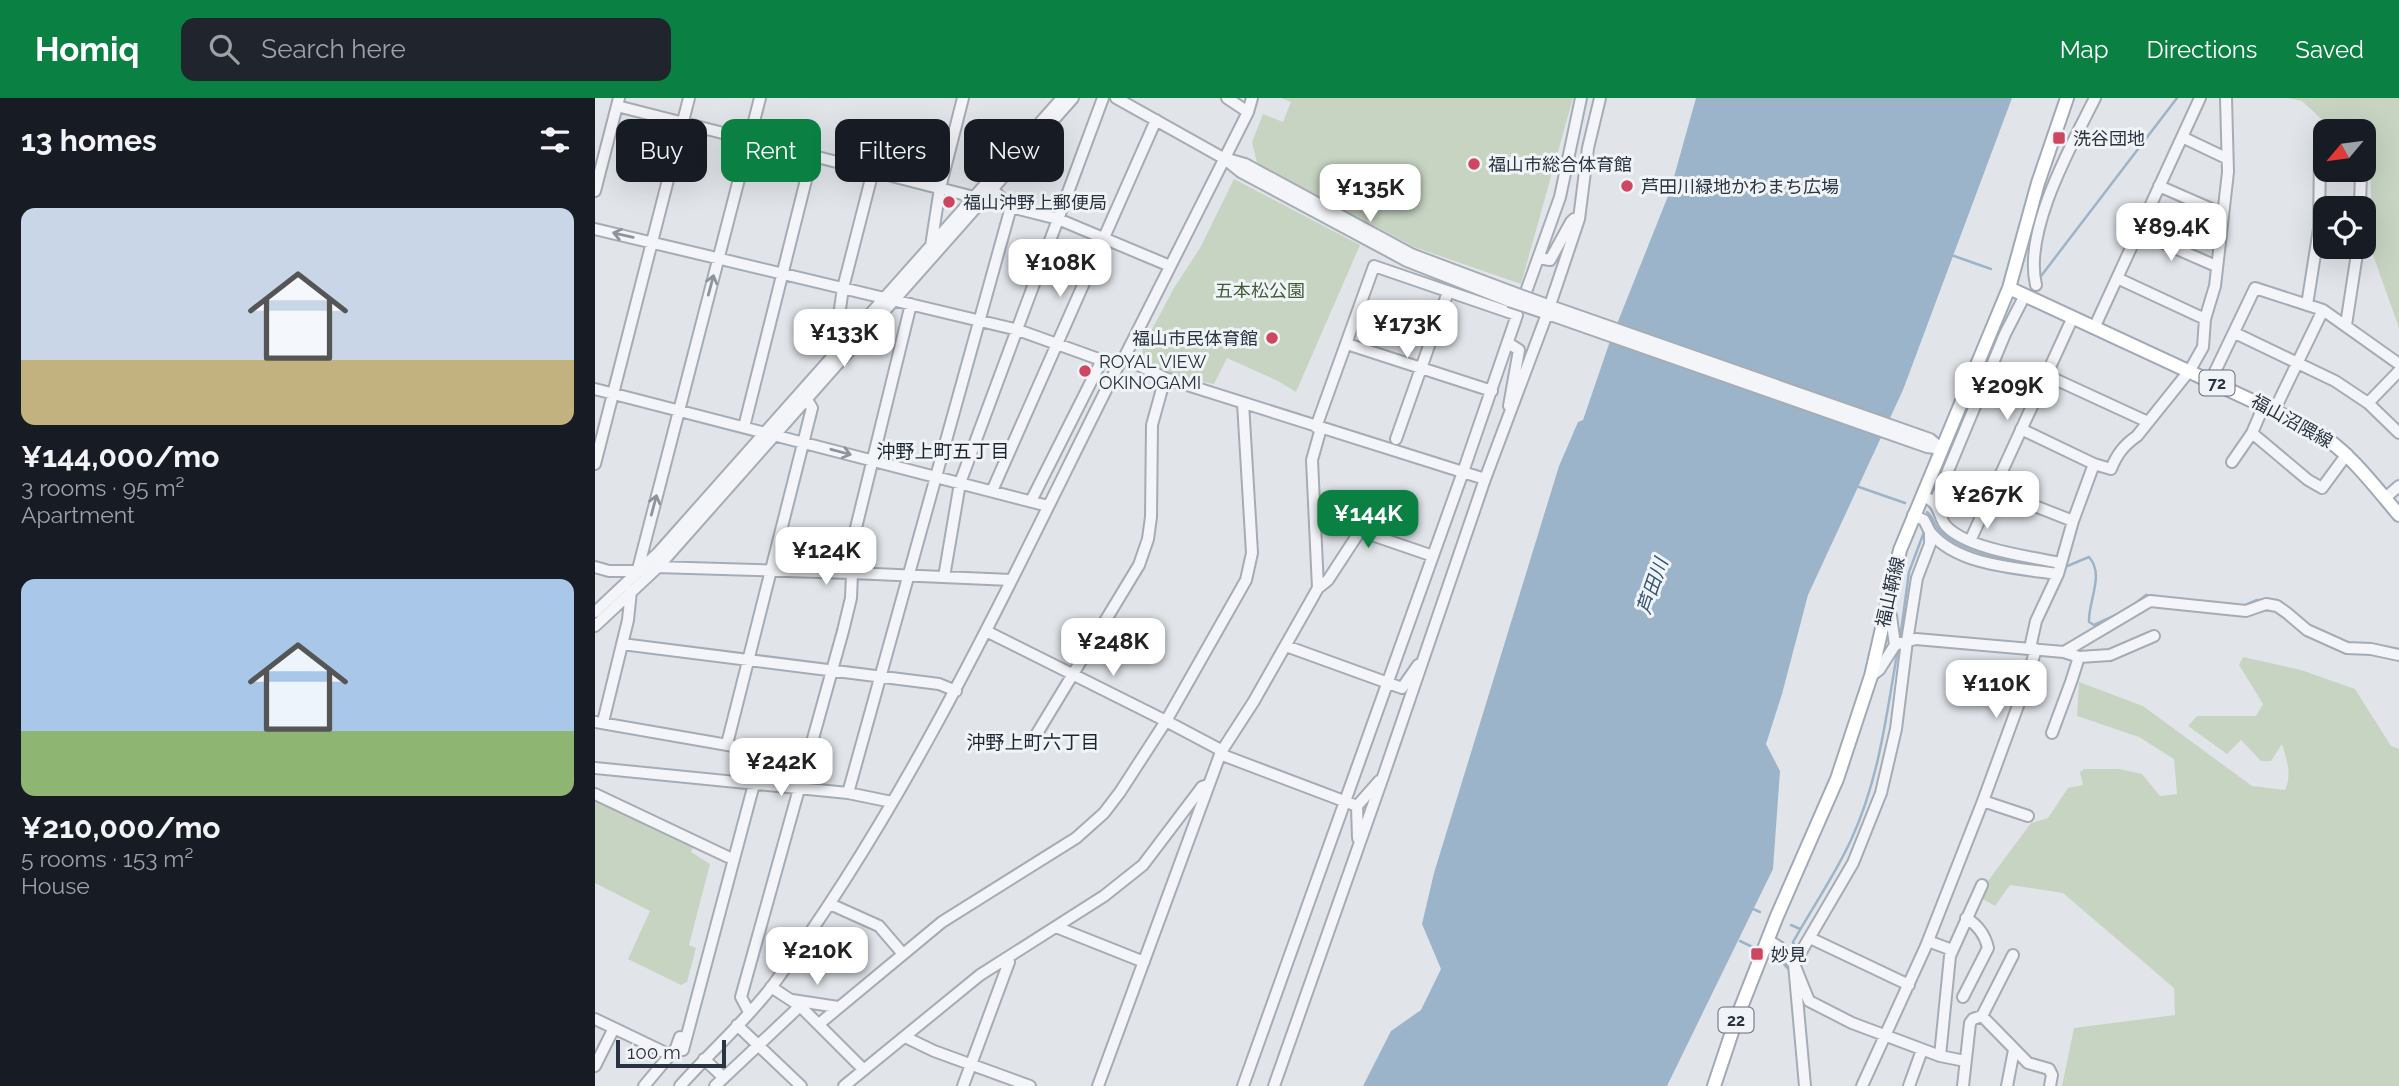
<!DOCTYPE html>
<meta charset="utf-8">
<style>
:root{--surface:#171b24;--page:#20242c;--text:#f1f3f6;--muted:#9ea1a6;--accent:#0b8043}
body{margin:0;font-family:Raleway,"Noto Sans JP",sans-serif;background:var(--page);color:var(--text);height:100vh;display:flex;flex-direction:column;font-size:26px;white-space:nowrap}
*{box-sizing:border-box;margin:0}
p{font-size:23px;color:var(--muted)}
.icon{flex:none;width:38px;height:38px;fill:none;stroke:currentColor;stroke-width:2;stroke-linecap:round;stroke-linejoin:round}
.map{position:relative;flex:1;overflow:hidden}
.drawer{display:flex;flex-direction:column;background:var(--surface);width:595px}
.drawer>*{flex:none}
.banner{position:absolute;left:21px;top:21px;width:665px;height:63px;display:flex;gap:14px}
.needle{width:46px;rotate:241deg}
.tools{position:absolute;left:1718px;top:21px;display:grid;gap:14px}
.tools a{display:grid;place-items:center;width:63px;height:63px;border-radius:14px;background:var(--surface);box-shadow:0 7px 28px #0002;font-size:35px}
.scale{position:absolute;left:21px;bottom:18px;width:110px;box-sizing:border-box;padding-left:7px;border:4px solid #293341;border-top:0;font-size:19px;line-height:24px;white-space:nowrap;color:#293341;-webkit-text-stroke:5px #f1f4f7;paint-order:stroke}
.price{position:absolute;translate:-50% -60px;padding:0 16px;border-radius:14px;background:#fff;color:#222;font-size:23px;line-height:46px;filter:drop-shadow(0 2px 4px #0008)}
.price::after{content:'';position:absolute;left:50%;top:42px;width:21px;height:16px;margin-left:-10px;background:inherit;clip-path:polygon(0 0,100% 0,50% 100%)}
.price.current{background:var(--accent);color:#fff}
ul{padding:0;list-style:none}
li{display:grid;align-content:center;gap:14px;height:371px;padding:0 21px}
li span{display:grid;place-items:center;height:217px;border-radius:14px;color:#555}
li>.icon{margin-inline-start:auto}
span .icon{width:126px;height:126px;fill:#fffc;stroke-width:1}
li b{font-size:30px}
h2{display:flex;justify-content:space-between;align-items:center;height:84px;padding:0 21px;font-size:30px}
.tag{padding:0 24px;border-radius:14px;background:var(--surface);box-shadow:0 7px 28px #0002;font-size:24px;line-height:63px}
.tag.current{background:var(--accent);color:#fff}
header{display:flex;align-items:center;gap:42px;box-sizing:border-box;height:98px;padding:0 35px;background:var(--accent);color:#fff}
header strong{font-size:33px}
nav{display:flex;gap:38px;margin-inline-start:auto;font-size:24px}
.search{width:490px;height:63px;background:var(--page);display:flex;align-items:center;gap:18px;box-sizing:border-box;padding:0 24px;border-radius:14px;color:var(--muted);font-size:26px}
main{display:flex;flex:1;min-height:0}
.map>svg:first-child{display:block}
.green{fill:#c7d4c2}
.water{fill:#9cb4ca}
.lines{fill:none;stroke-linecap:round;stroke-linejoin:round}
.stream{stroke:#9cb4ca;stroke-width:2.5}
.minor-casing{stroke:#a6acb4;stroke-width:14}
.major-casing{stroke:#a0a9b5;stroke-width:16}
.minor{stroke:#f4f5f8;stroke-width:10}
.major{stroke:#fff;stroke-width:12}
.minor-bridge-casing{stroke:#a6acb4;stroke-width:14;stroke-linecap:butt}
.minor-bridge{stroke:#f4f5f8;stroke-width:10}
.oneway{stroke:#8e949c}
.poi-dot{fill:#cf4660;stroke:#f1f4f7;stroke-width:2.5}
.labels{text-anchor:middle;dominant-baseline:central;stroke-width:6;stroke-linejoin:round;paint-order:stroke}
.shield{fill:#f1f4f7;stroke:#656d78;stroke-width:2}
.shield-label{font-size:16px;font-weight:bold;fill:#293341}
.poi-label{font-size:18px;fill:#293341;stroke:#f1f4f7;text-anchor:start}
.park-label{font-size:18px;fill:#3f5d36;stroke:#f1f4f7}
.street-label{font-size:18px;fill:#293341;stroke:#f1f4f7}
.neighbourhood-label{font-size:19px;fill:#1b2432;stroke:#f1f4f7}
.water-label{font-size:19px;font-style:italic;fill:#335376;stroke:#f1f4f7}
</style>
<header>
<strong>Homiq</strong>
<div class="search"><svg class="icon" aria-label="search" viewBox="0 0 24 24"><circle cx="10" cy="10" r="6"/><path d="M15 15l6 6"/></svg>Search here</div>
<nav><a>Map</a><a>Directions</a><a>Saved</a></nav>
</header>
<main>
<section class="drawer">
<h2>13 homes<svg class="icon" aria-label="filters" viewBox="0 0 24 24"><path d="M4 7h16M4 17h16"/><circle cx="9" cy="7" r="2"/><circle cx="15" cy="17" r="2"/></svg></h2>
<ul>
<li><span style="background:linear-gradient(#c9d6e8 70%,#c2b280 0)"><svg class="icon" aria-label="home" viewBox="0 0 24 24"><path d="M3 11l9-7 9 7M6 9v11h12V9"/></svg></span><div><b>¥144,000/mo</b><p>3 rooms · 95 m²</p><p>Apartment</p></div></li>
<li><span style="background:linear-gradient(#a9c7e8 70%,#8fb573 0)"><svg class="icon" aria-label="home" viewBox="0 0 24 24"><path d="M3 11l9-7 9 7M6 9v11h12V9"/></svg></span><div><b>¥210,000/mo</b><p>5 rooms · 153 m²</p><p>House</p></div></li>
</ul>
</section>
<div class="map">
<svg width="1804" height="988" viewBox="0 0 1804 988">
<rect width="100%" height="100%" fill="#e1e5ea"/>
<!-- green -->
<path class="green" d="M686 0H978L926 186 819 149 662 65 657 44 668 16 688 24 696 4Z
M1693 0H1804V230L1778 157 1775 67 1769 62V33H1739L1707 3Z
M639 81 765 147 701 294 683 283 632 260 619 286 596 282 549 268 547 250 579 190 605 150Z
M1648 559 1706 572 1760 591 1796 648 1804 651V988H1467L1479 930 1580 917 1579 890 1468 795 1415 787 1400 808 1388 801 1393 783 1436 725 1453 720 1473 690 1488 687 1485 674 1489 671H1524L1547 676 1565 698 1582 696 1579 661 1544 639 1482 618 1484 584 1548 608 1657 688 1690 692C1697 676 1692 663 1687 646L1676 663H1666L1646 642 1632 656 1593 628 1602 618H1661L1668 606 1644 567Z
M0 702 98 749 96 754 115 766 94 847 101 850 92 884 86 887 33 861 55 813 0 785Z"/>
<!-- water -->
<path class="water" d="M1101 0H1417L1308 292 1213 497 1187 596 1171 646 1185 673 1178 771 1072 988H768L796 933 826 912 846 871 827 826 839 775 964 368 983 324 988 322 1014 246 1075 93Z"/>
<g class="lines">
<!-- stream -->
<path class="stream" d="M1359 158 1396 171
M1443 182 1582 0
M1264 389 1310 405
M1332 414C1338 419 1339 427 1344 432 1366 457 1425 464 1457 470
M1470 469 1494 459C1510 477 1493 503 1494 524L1499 527 1523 516
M1537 508 1551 497 1559 498
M1648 508 1662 502H1678
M1305 541 1314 474 1329 434
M1156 810 1165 814
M1196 827 1205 831
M1145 843 1164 852
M1199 847 1198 844C1217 810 1240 777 1256 742 1285 679 1291 617 1303 551
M1173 856 1186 863 1195 873
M1200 936 1205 988"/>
<defs>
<path id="minor" d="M521 0 630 61 646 74 812 163 914 203
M632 0 653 14
M22 8 379 99
M1587 39 1631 60
M636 62 650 66 816 156 917 194
M1564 88 1628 116
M398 92 416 109 463 121 575 168
M0 93 24 0
M1765 110 1766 72
M0 131 423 232 523 268
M1543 134 1621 168
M336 148 345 90 368 0
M944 160 955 162 976 124 979 121H984
M1522 180 1610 221
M1441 187C1428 133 1476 48 1500 0
M927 205 965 99 986 0
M950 206 1335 341 1347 351
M1712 207 1724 131 1725 56 1731 58
M947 214 1332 349 1347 351
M1751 227 1763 149
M1500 228 1605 0
M1640 235 1740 283 1773 305 1804 335
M913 245 924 252 914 308
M752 246 897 293
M238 259 248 190 278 73
M529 260 570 280 890 381
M1451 277 1553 324
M1616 282 1660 190 1728 212 1804 266
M0 291 453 408
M1773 305 1804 273
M1680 311 1728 212
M149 329 217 58
M1426 331 1499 366 1516 371C1522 356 1529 347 1542 338L1595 272 1608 249 1610 221 1620 188 1633 74 1631 0
M1657 335 1713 382 1727 390 1752 356
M801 341 853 194
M1637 364 1657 335 1669 307
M0 366 94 0
M1399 392 1478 423
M397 393 561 22
M1790 400 1804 388
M1334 401C1345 407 1344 420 1351 428 1372 451 1436 459 1466 465
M436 403 507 262
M1340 404 1410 236 1430 197
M1318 417 1329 422 1335 434V446L1322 480 1312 543 1321 541 1469 554 1555 503 1651 513 1671 506 1682 508 1692 515 1712 532 1752 550 1776 551 1804 557
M1335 434C1363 468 1422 470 1463 476
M258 442 316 206
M1375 443 1478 219
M0 469 14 473H46
M61 469 257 475 416 482
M42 475 165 0
M349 479 365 385 508 0
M723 490 733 482 765 433 838 458
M0 514 63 455 467 0
M0 528 63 469 478 0
M391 533 571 623 622 650 630 658 762 708 784 683
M27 546 344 586 361 593
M691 548 807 590 823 567
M1435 550 1441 523 1463 476 1478 423 1499 366
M1484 559 1515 557 1559 538
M1276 578 1284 572 1300 547
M0 624 144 649 150 655 159 686 88 952
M8 624 33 522 36 493
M1457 635 1476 584 1484 559 1469 554
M438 642 544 467 553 441 556 419 557 327 570 280
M132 646 217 310 212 302
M0 670 253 695 297 704
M253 695 416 109
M0 696 133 759
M1388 703 1428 594 1441 551
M762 708 763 740
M235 806 284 828 308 856
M461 829 549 864
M1215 840 1314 887
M1173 842 1184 849 1199 866 1214 903 1257 925 1345 958 1370 963
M1333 843 1357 852
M176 889 205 908 269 972
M1368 899 1393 850C1390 837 1383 827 1371 820
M197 902 243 909
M154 914 146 899 248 533 256 500 257 475
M1387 918 1418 857
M0 921 75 957 49 988
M224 926 347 824 481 740 509 715 525 694 571 623 651 482 657 455 648 305
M142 927 206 988
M310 939 339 953 435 988
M75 957 81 950 85 939
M1345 958 1355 858 1387 787
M109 961 128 979
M0 968 19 930
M85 988C115 954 151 923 178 887 319 696 417 479 523 268L529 260 653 14 657 0
M120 988 205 908
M249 988 385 877 509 798 548 767 607 689 613 687
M368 988 414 864 413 860
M503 988 626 654 659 603 723 490 717 362 726 330
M648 988 868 374 922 217 779 168 721 329
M679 988 789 676 890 381 952 216 984 121 993 50 1005 0
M1210 988 1199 866 1258 765 1286 695 1301 631 1312 543 1300 547 1296 518 1291 510
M1267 988 1331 848 1388 703 1433 718
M1314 988 1327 952
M1368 988 1375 925 1378 921 1387 918 1433 965 1454 971 1457 977 1455 988
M1412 988 1419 952"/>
<path id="major" d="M1414 190 1716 330C1753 352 1777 385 1804 417
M1119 988 1141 922 1182 818 1242 681 1276 578 1305 452 1414 190 1443 85 1472 0"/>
</defs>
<!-- minor casing -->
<use href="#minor" class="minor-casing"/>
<!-- major casing -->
<use href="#major" class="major-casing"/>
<!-- minor -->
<use href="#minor" class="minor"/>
<!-- major -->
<use href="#major" class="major"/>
<defs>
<path id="minor-bridge" d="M917 194 950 206
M914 203 947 214"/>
</defs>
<!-- minor-bridge casing -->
<use href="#minor-bridge" class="minor-bridge-casing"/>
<!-- minor-bridge -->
<use href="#minor-bridge" class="minor-bridge"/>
</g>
<!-- one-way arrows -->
<defs><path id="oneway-shaft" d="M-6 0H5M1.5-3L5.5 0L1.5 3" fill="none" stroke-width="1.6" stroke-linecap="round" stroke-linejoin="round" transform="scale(1.75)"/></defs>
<g class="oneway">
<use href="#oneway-shaft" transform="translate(28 137) rotate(-167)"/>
<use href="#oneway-shaft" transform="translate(116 187) rotate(-75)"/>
<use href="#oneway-shaft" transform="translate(246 354) rotate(15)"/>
<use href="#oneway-shaft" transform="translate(59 407) rotate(-75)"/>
</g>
<!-- markers -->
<g class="poi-dot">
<rect x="1457" y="33" width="14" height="14" rx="3.5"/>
<circle cx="879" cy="66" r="7"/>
<circle cx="1032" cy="88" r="7"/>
<circle cx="354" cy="104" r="7"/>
<circle cx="677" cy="240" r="7"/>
<circle cx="490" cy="273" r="7"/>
<rect x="1155" y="849" width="14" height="14" rx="3.5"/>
</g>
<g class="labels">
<!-- shield labels -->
<g class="shield">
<rect x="1604.5" y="272.5" width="35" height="25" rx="5"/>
<rect x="1123.5" y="909.5" width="35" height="25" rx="5"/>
</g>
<g class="shield-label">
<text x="1622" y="285">72</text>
<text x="1141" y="922">22</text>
</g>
<!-- poi labels -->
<g class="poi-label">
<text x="1478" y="40">洗谷団地</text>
<text x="893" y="66">福山市総合体育館</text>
<text x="1046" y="88">芦田川緑地かわまち広場</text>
<text x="368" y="104">福山沖野上郵便局</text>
<text x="663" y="240" text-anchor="end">福山市民体育館</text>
<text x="504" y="263">ROYAL VIEW<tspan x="504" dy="21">OKINOGAMI</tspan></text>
<text x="1176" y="856">妙見</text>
</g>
<!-- park labels -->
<g class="park-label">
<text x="665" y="192">五本松公園</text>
</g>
<!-- street labels -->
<g class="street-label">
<text transform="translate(1697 323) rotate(29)">福山沼隈線</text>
<text transform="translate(1295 494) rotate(-77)">福山鞆線</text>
</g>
<!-- neighbourhood labels -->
<g class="neighbourhood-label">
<text x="348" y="353">沖野上町五丁目</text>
<text x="438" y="644">沖野上町六丁目</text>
</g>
<!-- water labels -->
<g class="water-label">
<text transform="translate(1057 488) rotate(-71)">芦田川</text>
</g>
</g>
</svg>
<div class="tools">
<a><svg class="needle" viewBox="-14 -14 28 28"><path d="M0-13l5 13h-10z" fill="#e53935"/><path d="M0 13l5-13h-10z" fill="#9ea1a6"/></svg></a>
<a><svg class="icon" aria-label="locate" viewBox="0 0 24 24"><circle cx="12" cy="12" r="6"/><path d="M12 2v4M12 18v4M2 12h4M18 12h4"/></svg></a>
</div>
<div class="scale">100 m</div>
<b class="price" style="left:775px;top:126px">¥135K</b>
<b class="price" style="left:1576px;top:165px">¥89.4K</b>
<b class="price" style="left:465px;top:201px">¥108K</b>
<b class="price" style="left:812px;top:262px">¥173K</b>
<b class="price" style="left:249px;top:271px">¥133K</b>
<b class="price" style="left:1412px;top:324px">¥209K</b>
<b class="price" style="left:1392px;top:433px">¥267K</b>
<b class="price current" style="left:773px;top:452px">¥144K</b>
<b class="price" style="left:231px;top:489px">¥124K</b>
<b class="price" style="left:518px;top:580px">¥248K</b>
<b class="price" style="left:1401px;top:622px">¥110K</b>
<b class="price" style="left:186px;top:700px">¥242K</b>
<b class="price" style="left:222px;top:889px">¥210K</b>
<div class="banner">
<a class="tag">Buy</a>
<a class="tag current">Rent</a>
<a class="tag">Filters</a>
<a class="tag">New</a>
</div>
</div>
</main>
